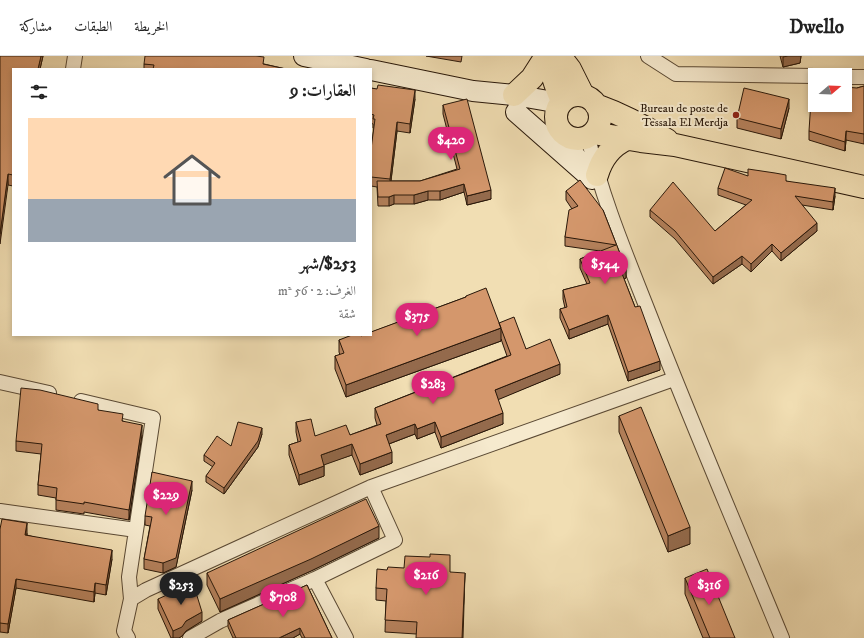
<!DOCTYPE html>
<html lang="ar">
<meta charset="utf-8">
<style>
:root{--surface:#fff;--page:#f2f2f2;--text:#222;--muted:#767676;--line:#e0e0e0;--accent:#db2777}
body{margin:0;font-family:"IM FELL DW Pica",Amiri,serif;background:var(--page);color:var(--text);direction:rtl;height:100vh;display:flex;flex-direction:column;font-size:15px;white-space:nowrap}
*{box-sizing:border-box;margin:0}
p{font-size:13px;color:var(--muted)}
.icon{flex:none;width:22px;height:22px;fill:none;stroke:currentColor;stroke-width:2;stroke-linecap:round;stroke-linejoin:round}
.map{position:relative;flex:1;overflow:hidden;direction:ltr}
.side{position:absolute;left:12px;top:12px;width:360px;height:268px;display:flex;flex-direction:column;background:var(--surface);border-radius:0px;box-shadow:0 2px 6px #0003;direction:rtl}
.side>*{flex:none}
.needle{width:26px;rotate:71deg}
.controls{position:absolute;left:808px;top:12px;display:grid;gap:8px}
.controls a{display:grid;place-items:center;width:44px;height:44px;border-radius:0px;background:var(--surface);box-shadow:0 2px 6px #0003;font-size:20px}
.price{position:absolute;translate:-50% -34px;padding:0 9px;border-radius:14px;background:var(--accent);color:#fff;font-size:13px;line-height:26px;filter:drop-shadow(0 1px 2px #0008)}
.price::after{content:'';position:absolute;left:50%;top:24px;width:12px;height:9px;margin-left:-6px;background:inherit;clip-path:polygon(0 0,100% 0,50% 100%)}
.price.selected{background:#222;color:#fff}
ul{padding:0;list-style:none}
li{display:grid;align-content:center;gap:8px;height:212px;padding:0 16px}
li span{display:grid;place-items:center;height:124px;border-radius:0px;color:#555}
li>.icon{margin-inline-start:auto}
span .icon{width:72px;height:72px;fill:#fffc;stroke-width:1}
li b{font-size:17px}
h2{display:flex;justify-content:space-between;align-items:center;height:48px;padding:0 16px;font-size:17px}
header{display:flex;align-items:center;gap:24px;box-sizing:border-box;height:56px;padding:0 20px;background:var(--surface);border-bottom:1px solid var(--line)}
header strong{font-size:19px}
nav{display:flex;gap:22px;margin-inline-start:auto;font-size:14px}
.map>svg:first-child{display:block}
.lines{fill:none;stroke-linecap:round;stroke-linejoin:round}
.minor-casing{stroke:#5a4934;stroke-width:16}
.secondary-casing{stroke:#281709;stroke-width:22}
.primary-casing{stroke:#281709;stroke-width:24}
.minor{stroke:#f6eace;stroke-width:14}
.secondary{stroke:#f6eace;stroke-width:20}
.primary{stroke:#f1deb3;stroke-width:22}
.wall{fill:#b6825d;stroke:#281709}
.shaded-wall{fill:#946a4c;stroke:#281709}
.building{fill:#d4976c;stroke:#281709}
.poi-dot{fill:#8f2418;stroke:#f6eace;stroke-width:1.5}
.labels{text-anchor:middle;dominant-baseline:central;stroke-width:4;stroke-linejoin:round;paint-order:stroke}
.poi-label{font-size:12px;fill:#281709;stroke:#f6eace;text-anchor:end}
</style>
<header>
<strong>Dwello</strong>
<nav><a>الخريطة</a><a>الطبقات</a><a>مشاركة</a></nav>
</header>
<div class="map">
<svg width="864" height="582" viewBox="0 0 864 582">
<rect width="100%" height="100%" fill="#f1deb3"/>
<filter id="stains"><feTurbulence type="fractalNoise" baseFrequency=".005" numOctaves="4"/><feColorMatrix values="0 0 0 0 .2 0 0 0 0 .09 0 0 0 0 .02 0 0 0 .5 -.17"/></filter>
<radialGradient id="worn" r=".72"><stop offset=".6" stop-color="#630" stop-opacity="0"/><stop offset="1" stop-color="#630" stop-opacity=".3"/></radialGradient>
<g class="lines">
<defs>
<path id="minor" d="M648 0 676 18 815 20
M73 13 75 0
M845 21H864
M567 80 585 111
M588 81C602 143 627 201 650 260 692 368 738 475 782 582
M0 326 49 337
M81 345 153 362 129 521 131 543 146 534 371 431 674 323
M0 455 136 474
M315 523 346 582
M128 582 124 575 131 543
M190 582 220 565 315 523 395 484 371 431"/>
<path id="secondary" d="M304 0 366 13
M371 14 473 35 514 39 560 47
M516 56 592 123"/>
<path id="primary" d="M550 0C550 16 556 31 562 45
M560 0 570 13 583 39
M514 39 532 22 546 0
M556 61a22 22 0 1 1 44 0a22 22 0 1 1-44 0Z
M596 49C621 58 644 70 667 84
M593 77 641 85 675 89 864 131
M597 119C602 102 611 90 627 83"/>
</defs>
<!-- minor casing -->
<use href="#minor" class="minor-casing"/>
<!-- secondary casing -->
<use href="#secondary" class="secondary-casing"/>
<!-- primary casing -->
<use href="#primary" class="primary-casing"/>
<!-- minor -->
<use href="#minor" class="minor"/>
<!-- secondary -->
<use href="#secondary" class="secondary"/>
<!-- primary -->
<use href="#primary" class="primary"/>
</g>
<!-- wall -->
<path class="wall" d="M0 0H43L40 13H13V130L8 129Z
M426 0H462L461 6Z
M780 0H801L800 7 783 11Z
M144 8H264L286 13H144Z
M864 30V88L846 84 845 95 809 84V75L857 32Z
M371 32 415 43 410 77 397 75 391 125H420L457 113 443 58V49L491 143 467 149 464 136 440 144H428L414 148H394L389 150H378L377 131 371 130V93L374 72H373V68L371 67Z
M789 52 781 83 737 72V62Z
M748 120 786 125 835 140 833 154 802 149 817 175 781 205 772 195 751 216 742 208 713 228 675 183 650 161V154L715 175 746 149 718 139V132Z
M566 135 603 154 626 213V222L624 223 660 314 628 325 608 268 569 283 560 262V253L565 252 563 243V234L587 228 580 212V203L600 195 565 190V181L572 153 566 144Z
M466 240 499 267 526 293 560 318 498 343 503 368 441 392 435 376 417 383 415 378 389 388 392 407 360 419 352 399 324 408V420L299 429 289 399V389L298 386 296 376V366L315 380 350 379 377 369 375 362V352L507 300 501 283V285L346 341 335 313V300L340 299 339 296V284L361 280 466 241Z
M98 354 123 365 142 379 129 464 84 456V458L56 454V442L38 439V429L41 398 16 395V385Z
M619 360 690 488 668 496 619 376Z
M262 378 258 391 224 438 206 426V420L213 411 204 405V399L231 390Z
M192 434 176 511 163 517 144 513V503L150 470 145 469V460Z
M0 473 27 477V479L112 503 106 539 95 537 94 546 16 532 8 577 0 576Z
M379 482 311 515 220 556 207 529V517Z
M387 514 450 516 465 529 416 578 385 576 386 545 376 544V532Z
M685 522 735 582H703L685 538Z
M307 529 332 582H302L300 578 293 582H233L228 571V564Z
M158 543 202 565 186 575 182 580 179 582H171L158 553Z"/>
<!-- shaded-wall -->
<path class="shaded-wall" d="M41 0H43L40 13H38Z
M788 0H801L800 7 783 11V1Z
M415 34V43L410 77V68Z
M789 43V52L781 83V73Z
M397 66V75L390 132V123Z
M846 75V84L845 95V86Z
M8 118V129L0 188V178Z
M464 128V136L440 144V135Z
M835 132V140L833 154V146Z
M491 134V143L467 149V140Z
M428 135V144L414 148V139Z
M394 139V148L389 150V141Z
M817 167V175L781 205V197Z
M772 188V195L751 216V208Z
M742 200V208L713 228V221Z
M626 213V222L621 224V215Z
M608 259V268L569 283V274Z
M501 272V285L346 341V329Z
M660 305V314L628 325V316Z
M560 308V318L495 345V334Z
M503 357V368L441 392V381Z
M435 366V376L417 383V373Z
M415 368V378L386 389V379Z
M142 369V379L129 464V454Z
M262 372V378L258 391 224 438V432Z
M352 388V399L321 410V399Z
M392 396V407L360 419V408Z
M324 410V420L299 429V419Z
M192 425V434L176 511 163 517V507Z
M27 467V477L25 488V479Z
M379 470V482L311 515 220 556V543Z
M690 471V488L668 496V480Z
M112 494V503L106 539V529Z
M465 517 463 582H462Z
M16 523V532L8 577V568Z
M95 527V537L94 546V536Z
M202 556V565L186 575 182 580 179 582H173V575L186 565Z
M300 572V578L293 582H279Z"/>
<!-- building -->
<path class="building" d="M0 0H41L38 13H13V119L8 118 0 178Z
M145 0H256L264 1 263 8 286 13H153L154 9 144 8Z
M378 29 415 34 410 68 397 66 390 123 371 121V93L375 63H373L374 59 371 58V32L377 33Z
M812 29H815V49H845V31L857 32 864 30V78L846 75 845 86 809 75Z
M744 32 789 43 781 73 737 62Z
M467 43 491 134 467 140 464 128 440 135H428L414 139H394L389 141H378L377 125H420L460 113 443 49Z
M725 112 748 120V113L775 117 786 119V125L835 132 833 146 795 140 817 167 781 197 772 188 751 208 742 200 713 221 675 175 650 154 673 126 715 175 752 144 718 132Z
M580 124 603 154 626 213 621 215 635 251 640 250 660 305 628 316 608 259 569 274 560 253 567 251 563 234 590 227 580 203 616 189 565 181 569 154 578 150 566 135Z
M486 232 501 272 346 329 335 300 344 297 339 284 352 279H360L361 280 363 279H371V276L466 241V240Z
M514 261 526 293 550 283 560 308 495 334 503 357 441 381 435 366 417 373 415 368 386 379 392 396 360 408 352 388 321 399 324 410 299 419 289 389 301 385 296 366 311 363 315 380 346 369 350 379 381 368 375 352 511 299 499 267Z
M21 332 40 334 98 348V354L123 358 122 365 142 369 129 454 84 446V448L56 444 57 432 38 429 42 388 16 385Z
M641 351 690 471 668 480 619 360Z
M238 366 262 372 258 385 224 432 206 420 215 407 204 399 217 380 231 390Z
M152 416 192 425 176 502 163 507 144 503 152 461 145 460Z
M366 443 379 470 311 503 220 543 207 517Z
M2 463 27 467 25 479 112 494 106 529 95 527 94 536 16 523 8 568 0 567V473Z
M430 498 450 499V516L465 517 462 582H416L417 566 385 564 387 533 376 532 377 513 387 514 388 511 404 512 405 500 430 501Z
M707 513 735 582H710L685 522Z
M193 527 202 556 186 565 182 571 173 575 158 543Z
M307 529 332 582H305L300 572 279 582H236L228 564Z"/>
<!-- markers -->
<circle class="poi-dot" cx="736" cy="59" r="4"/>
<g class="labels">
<!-- poi labels -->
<g class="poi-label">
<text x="728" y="52">Bureau de poste de<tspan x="728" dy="14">Tessala El Merdja</tspan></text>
</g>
</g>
<rect width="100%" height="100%" filter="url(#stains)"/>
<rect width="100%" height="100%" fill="url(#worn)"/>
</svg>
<div class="controls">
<a><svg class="needle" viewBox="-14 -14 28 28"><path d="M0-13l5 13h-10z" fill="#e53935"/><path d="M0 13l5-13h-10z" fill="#767676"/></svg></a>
</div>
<b class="price" style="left:451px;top:105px">$420</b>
<b class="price" style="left:605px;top:229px">$544</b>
<b class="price" style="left:417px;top:281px">$375</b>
<b class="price" style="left:433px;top:349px">$283</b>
<b class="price" style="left:166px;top:460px">$229</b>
<b class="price" style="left:426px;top:540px">$216</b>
<b class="price selected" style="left:181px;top:550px">$253</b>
<b class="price" style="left:709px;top:550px">$316</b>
<b class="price" style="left:283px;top:562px">$708</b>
<section class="side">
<h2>العقارات: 9<svg class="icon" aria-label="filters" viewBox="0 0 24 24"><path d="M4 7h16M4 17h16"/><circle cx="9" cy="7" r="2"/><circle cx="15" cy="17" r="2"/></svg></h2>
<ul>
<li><span style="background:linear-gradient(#ffd9b3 65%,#9aa5b1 0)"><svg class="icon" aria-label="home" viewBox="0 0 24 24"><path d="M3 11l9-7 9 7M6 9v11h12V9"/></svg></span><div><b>$253/شهر</b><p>الغرف: 2 · 56 m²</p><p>شقة</p></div></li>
</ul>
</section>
</div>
